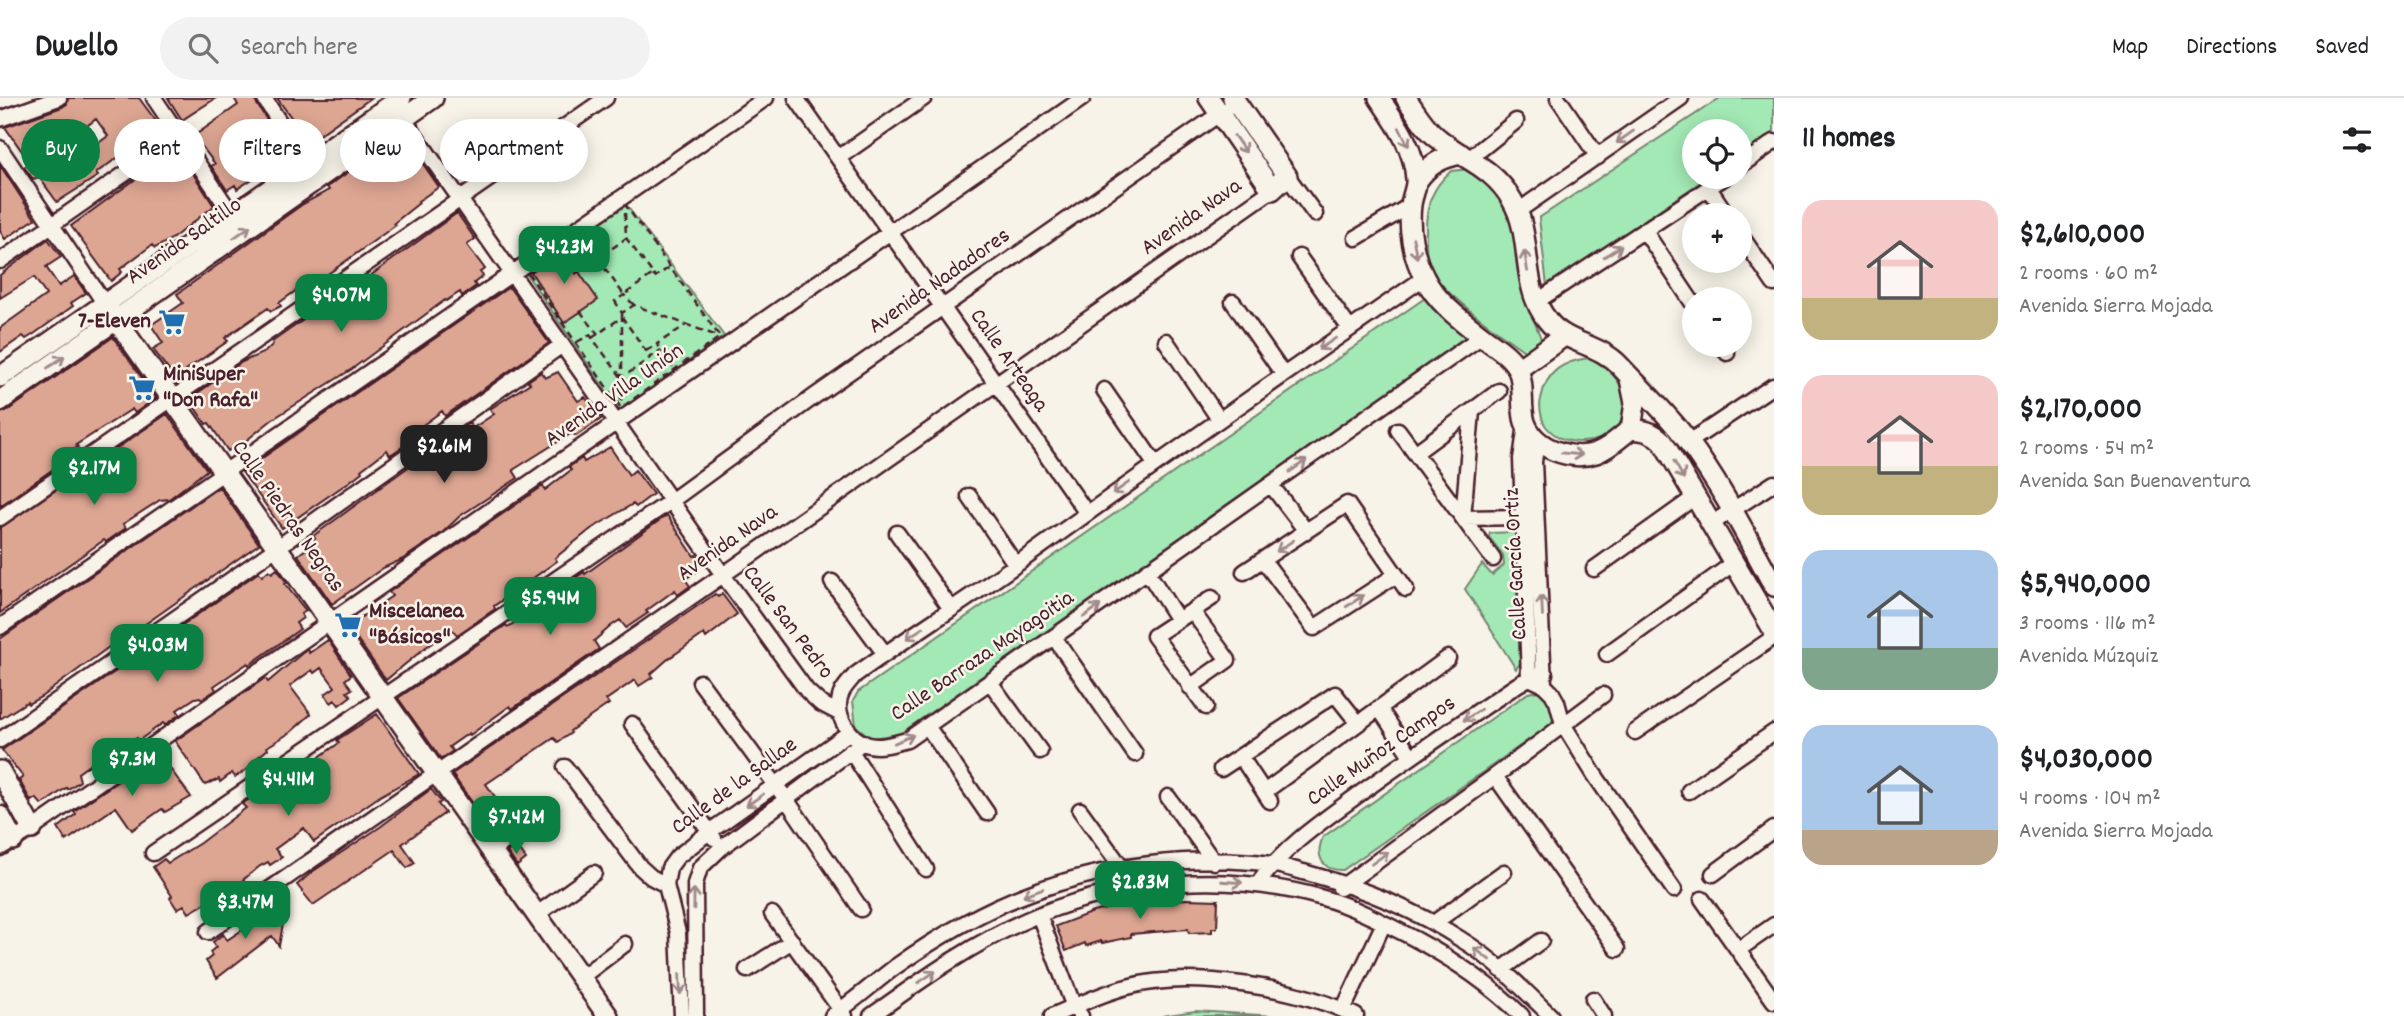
<!DOCTYPE html>
<meta charset="utf-8">
<style>
:root{--surface:#fff;--page:#f2f2f2;--text:#202124;--muted:#757577;--line:#e0e0e0;--accent:#0b8043}
body{margin:0;font-family:Dekko,sans-serif;background:var(--page);color:var(--text);height:100vh;display:flex;flex-direction:column;font-size:26px;white-space:nowrap}
*{box-sizing:border-box;margin:0}
p{font-size:23px;color:var(--muted)}
.icon{flex:none;width:38px;height:38px;fill:none;stroke:currentColor;stroke-width:2;stroke-linecap:round;stroke-linejoin:round}
.map{position:relative;flex:1;overflow:hidden}
.side{display:flex;flex-direction:column;background:var(--surface);width:630px}
.side>*{flex:none}
.hud{position:absolute;left:21px;top:21px;width:665px;height:63px;display:flex;gap:14px}
.buttons{position:absolute;left:1682px;top:21px;display:grid;gap:14px}
.buttons a{display:grid;place-items:center;width:70px;height:70px;border-radius:50%;background:var(--surface);box-shadow:0 4px 18px #0003;font-size:35px}
.price{position:absolute;translate:-50% -60px;padding:0 16px;border-radius:14px;background:var(--accent);color:#fff;font-size:23px;line-height:46px;filter:drop-shadow(0 2px 4px #0008)}
.price::after{content:'';position:absolute;left:50%;top:42px;width:21px;height:16px;margin-left:-10px;background:inherit;clip-path:polygon(0 0,100% 0,50% 100%)}
.price.selected{background:#222;color:#fff}
ul{padding:0;list-style:none}
li{display:flex;align-items:center;gap:21px;height:175px;padding:0 28px}
li span{display:grid;place-items:center;flex:none;width:196px;height:140px;border-radius:21px;color:#555}
li>.icon{margin-inline-start:auto}
span .icon{width:84px;height:84px;fill:#fffc;stroke-width:1}
li b{font-size:30px}
h2{display:flex;justify-content:space-between;align-items:center;height:84px;padding:0 28px;font-size:30px}
.chip{padding:0 24px;border-radius:32px;background:var(--surface);box-shadow:0 4px 18px #0003;font-size:24px;line-height:63px}
.chip.selected{background:var(--accent);color:#fff}
header{display:flex;align-items:center;gap:42px;box-sizing:border-box;height:98px;padding:0 35px;background:var(--surface);border-bottom:2px solid var(--line)}
header strong{font-size:33px}
nav{display:flex;gap:38px;margin-inline-start:auto;font-size:24px}
.search{width:490px;height:63px;background:var(--page);display:flex;align-items:center;gap:18px;box-sizing:border-box;padding:0 24px;border-radius:38px;color:var(--muted);font-size:26px}
main{display:flex;flex:1;min-height:0}
.map>svg:first-child{display:block}
.green{fill:#a3e9b5;stroke:#768470;stroke-width:2}
.building{fill:#dda693;stroke:#4a1f2b;stroke-width:2;fill-rule:evenodd}
.lines{fill:none;stroke-linecap:round;stroke-linejoin:round}
.street-casing{stroke:#4a1f2b;stroke-width:19}
.secondary-casing{stroke:#4a1f2b;stroke-width:24}
.path{stroke:#4a1f2b;stroke-width:2.5;stroke-dasharray:7 5;stroke-linecap:butt}
.street{stroke:#f7f3e8;stroke-width:14}
.secondary{stroke:#f7f3e8;stroke-width:19}
.oneway{stroke:#a0898a}
.labels{text-anchor:middle;dominant-baseline:central;stroke-width:5;stroke-linejoin:round;paint-order:stroke}
.street-label{font-size:23px;fill:#4a1f2b;stroke:#f7f3e8}
.poi-label{font-size:23px;font-weight:bold;fill:#4a1f2b;stroke:#f7f3e8;text-anchor:start}
</style>
<header>
<strong>Dwello</strong>
<div class="search"><svg class="icon" aria-label="search" viewBox="0 0 24 24"><circle cx="10" cy="10" r="6"/><path d="M15 15l6 6"/></svg>Search here</div>
<nav><a>Map</a><a>Directions</a><a>Saved</a></nav>
</header>
<main>
<div class="map">
<svg width="1774" height="918" viewBox="0 0 1774 918">
<rect width="100%" height="100%" fill="#f7f3e8"/>
<filter id="ink" filterUnits="userSpaceOnUse"><feTurbulence type="fractalNoise" baseFrequency=".0143" numOctaves="2"/><feDisplacementMap in="SourceGraphic" scale="14" xChannelSelector="R" yChannelSelector="G"/><feConvolveMatrix kernelMatrix="1 2 1 2 8 2 1 2 1" color-interpolation-filters="sRGB"/></filter>
<g filter="url(#ink)">
<!-- green -->
<path class="green" d="M1720 0H1774V34L1740 58V33H1694V79H1708L1547 188 1539 120Z
M1469 71 1494 91 1506 108 1514 129 1523 195 1542 243 1527 255C1504 238 1438 193 1429 169 1425 157 1426 143 1426 131 1426 106 1433 89 1451 73Z
M624 104 724 238 620 313 525 174Z
M1425 200 1467 238 900 636 871 640 856 628 853 603 858 594Z
M1590 260C1617 274 1643 306 1613 333 1595 349 1560 348 1545 327 1541 320 1539 308 1541 301 1546 273 1563 263 1590 260Z
M1519 434 1521 564 1516 571 1465 491 1482 466 1492 477 1504 467 1503 457 1489 439 1490 435Z
M1538 593C1551 600 1559 614 1550 627L1343 772C1321 773 1315 757 1323 739L1528 595Z
M1195 913 1276 918H1277H1162Z"/>
<!-- building -->
<path class="building" d="M68 0H139L164 34 125 60 123 56 96 75 98 78 57 104 39 79 33 81 24 69 30 65 5 29 62 9 67 6ZM96 21 108 38 86 54 75 37Z
M168 0H216L182 22Z
M234 0H253L289 57 237 91 235 87 227 92 211 68 215 66 194 38 238 7Z
M277 0H371L309 44Z
M393 43 398 49 407 43 439 89 418 103 419 105 394 125 396 127 314 186 299 195 297 192 279 205 281 208 271 213 268 210 225 240 228 243 186 272 189 277 178 285 153 251 163 245 151 227 183 205 177 196 303 106 329 92 327 89Z
M463 45 481 71 463 82 446 57Z
M177 51 214 108 173 140 155 150 152 147 120 171 122 174 111 183 71 128Z
M0 67 35 121 5 141 0 133Z
M457 115 475 141 467 147 485 171 480 174 483 178 474 185 476 188 462 198 460 194 446 203 445 202 352 271 273 321 242 346 240 344 228 353 209 325 206 326 189 301 242 264 265 254 273 246 272 244 362 181 363 183Z
M48 141 61 159 46 169 59 188 74 178 86 195 71 205 73 208 34 236 26 241 23 238 0 254V230L46 197 34 179 0 200V177Z
M564 152 598 202 564 225 531 174Z
M509 189 549 245 445 318 442 313 416 332 418 334 403 346 404 348 390 357 387 352 361 372 362 374 349 384 282 430 242 374Z
M113 239 156 300 135 315 132 311 76 347 78 349 69 354 72 358 0 408V315L7 313Z
M541 274 545 280 558 274 578 303 585 299 601 321 576 338 572 335 513 372 518 380 460 418 443 434 403 461 383 470 332 506 298 457 310 448 308 445 315 440 313 438 469 325 473 330 494 316 490 311 530 285 528 283Z
M167 316 207 372 169 401 160 402 123 426 126 430 106 444 104 442 0 515V430Z
M610 349 629 377 635 372 653 396 636 409 633 406 591 431 555 460 557 463 494 508 495 511 457 537 453 532 426 549 386 582 346 525 354 519 357 522 382 505 392 498 389 494 543 388 545 392 571 372 569 369 582 360 584 364Z
M219 389 259 446 134 534 132 532 41 599 28 606 27 604 0 621V541Z
M667 417 694 458 696 457 701 466 696 470 698 473 685 481 690 488 678 497 675 492 646 513 648 515 626 530 620 522 611 528 594 543 599 551 512 611 510 608 470 637 469 635 449 649 453 653 441 661 398 600 506 527 508 529 534 511 533 509 584 474 585 476Z
M277 471 287 485 285 486 306 513 301 516 303 520 296 525 300 531 249 567 248 565 214 588 216 592 202 601 200 599 195 600 177 612 180 616 165 627 163 625 138 643 137 640 119 651 116 648 78 675 80 683 68 691 66 690 42 707 36 700 31 703 19 682 23 679 2 652 259 474 262 478 269 472 272 475Z
M715 496 718 499 722 496 737 516 706 540 704 536 668 561 651 576 653 579 639 588 635 582 606 602 609 606 603 610 570 633 571 635 558 644 554 640 486 686 508 717 491 731 452 676Z
M328 542 351 577 345 582 352 591 347 594 351 598 339 607 335 602 331 605 325 596 335 589 321 570 314 575 312 572 290 588 311 616 291 634 267 649 268 651 257 660 259 664 235 679 232 675 220 684 219 681 205 687 175 643 265 580 268 584 307 551 309 555Z
M377 616 419 676 380 698 314 744 304 730 275 751 282 759 270 767 268 764 260 768 243 782 248 788 219 810 215 805 212 806 210 803 189 815 184 807 177 811 170 800 172 798 153 769 164 761 168 765 200 745 246 710 242 706 272 686 274 689 280 685 283 689 287 686 290 690 291 689 304 707 329 690 312 664 339 645 337 642Z
M160 657 191 699 165 714 162 711 132 732 116 709 66 743 58 730 76 716 74 713 127 677Z
M431 691 441 704 438 706 445 715 402 746 415 765 407 770 394 752 313 807 297 787 312 774 380 729Z
M516 747 526 761 517 768 507 754Z
M1186 801 1218 802 1217 830H1212V834L1189 835 1188 831 1131 836V839L1102 845 1101 843 1086 848 1085 845 1066 853 1056 828 1093 814 1131 805Z
M269 809 283 826 279 848 272 838 217 880 206 863 212 858 210 854 216 849 213 844 223 836 227 842 251 826 247 821Z"/>
<g class="lines">
<defs>
<path id="street" d="M154 0 233 118
M264 0 307 67
M796 0 1086 414
M1558 0 1598 59
M399 14 723 477 807 593 820 605 839 615
M0 21 59 0
M0 50 105 206
M838 60 924 0
M1470 60 1516 23
M1740 68 1774 44
M1287 78 1315 116
M1709 90 1727 117
M1518 113 1681 0
M1644 132 1694 207
M1740 136 1774 186
M1356 140 1411 107
M1299 159 1350 231
M0 163 179 38
M1424 180C1287 274 1151 369 1017 466 964 504 908 539 855 577 851 582 845 588 842 594 832 614 849 642 869 647 882 650 895 645 907 642L1482 238
M1233 204 1283 276
M1536 204 1725 79
M1166 243 1219 321
M1721 247 1727 255
M1104 292 1155 366
M1472 313 1463 420 1524 419
M1526 326 1521 361 1529 580
M1398 332 1493 461
M1537 342 1534 364 1544 586
M1689 344 1773 288
M1415 355 1499 293
M1271 387 1306 433
M969 398 1016 467
M0 420 606 0
M1711 426 1774 385
M897 435 951 511
M1263 462 1314 530 1396 477
M1594 471 1695 399
M1147 473 1178 522
M1244 474 1347 406 1406 491
M832 484 885 556
M0 529 766 0
M1054 539 1135 656
M1607 556 1734 465
M1529 580 1544 587 1552 595 1557 604 1563 626 1594 676 1674 792
M700 584 786 701 861 811
M990 584 1040 653
M1190 589 1228 562 1192 513
M1206 609 1154 538 1212 500
M1379 610 1411 658
M632 626 714 740
M927 628 987 715
M1635 634 1774 539
M0 642 278 449 562 247
M851 653 926 771
M1241 659 1270 703
M565 669 640 769 651 779 666 787
M1221 671 1335 596 1358 625
M1495 678 1617 851
M1689 693 1774 634
M1264 694 1448 560
M1168 699 1214 764
M1080 712 1122 770
M0 750 32 731 1083 0
M492 753 549 711
M153 755 671 403 815 298 1225 12
M1713 776 1774 731
M1258 786C1285 747 1324 722 1362 694 1413 657 1465 622 1517 587L1529 580 1545 576
M1340 790 1495 678 1603 597
M1702 801 1774 903
M772 816 845 918
M536 817 594 775
M1039 817 1074 909 1081 918
M1434 825 1504 774
M208 834 723 477 1272 92
M1738 852 1774 827
M747 872 792 843
M1501 872 1541 843
M580 880 625 846
M1593 901 1604 918
M1343 912 1384 825
M682 918 678 835 666 787 669 770 677 759 709 734 850 634
M696 918 695 786 700 770 721 750 863 644
M832 918C854 903 874 885 895 869 936 840 983 812 1030 795 1104 767 1192 756 1271 766 1283 768 1295 772 1307 775 1362 790 1414 811 1462 842 1495 862 1523 891 1551 918
M871 918C924 880 977 842 1038 817 1126 781 1231 774 1323 800 1355 809 1386 826 1415 841 1454 862 1490 886 1522 918
M1052 918C1076 908 1102 895 1127 889 1191 872 1297 889 1356 918"/>
<path id="secondary" d="M1209 0 1272 92 1287 78 1233 0
M1379 0C1396 25 1414 49 1416 81 1417 89 1412 98 1411 107 1408 130 1413 158 1424 179 1436 204 1462 223 1483 239 1495 248 1512 258 1518 272 1525 287 1520 308 1525 324 1534 351 1571 363 1596 355 1610 350 1620 339 1631 331 1645 332 1653 334 1663 344L1774 533
M1406 0C1416 14 1425 31 1439 41 1466 63 1493 69 1512 102 1534 139 1519 188 1548 223 1566 246 1598 245 1619 267 1642 292 1667 315 1687 342 1721 387 1747 439 1774 488
M1417 83C1429 66 1441 60 1461 56
M105 206 608 918
M1518 271 1564 238
M0 279 401 0
M1630 281 1635 305 1631 331
M0 303 433 0
M0 673 32 731
M0 718 13 742"/>
</defs>
<!-- street casing -->
<use href="#street" class="street-casing"/>
<!-- secondary casing -->
<use href="#secondary" class="secondary-casing"/>
<!-- path -->
<path class="path" d="M624 105 720 239 621 310 528 175Z
M625 115 626 140 653 176 624 197 598 161 626 140
M581 145 592 164 598 161
M575 176 592 164
M653 177 655 179 670 169
M634 207 624 197 615 203 622 215 634 207 717 238
M580 213 598 236
M622 216V280L661 252
M592 240 622 219 651 260
M577 244 590 237 622 280 621 303
M646 253 657 246
M673 269 657 246 686 227"/>
<!-- street -->
<use href="#street" class="street"/>
<!-- secondary -->
<use href="#secondary" class="secondary"/>
</g>
<!-- one-way arrows -->
<defs><path id="oneway-shaft" d="M-6 0H5M1.5-3L5.5 0L1.5 3" fill="none" stroke-width="1.6" stroke-linecap="round" stroke-linejoin="round" transform="scale(1.75)"/></defs>
<g class="oneway">
<use href="#oneway-shaft" transform="translate(1404 39) rotate(63)"/>
<use href="#oneway-shaft" transform="translate(1625 39) rotate(145)"/>
<use href="#oneway-shaft" transform="translate(1240 46) rotate(55)"/>
<use href="#oneway-shaft" transform="translate(242 134) rotate(-35)"/>
<use href="#oneway-shaft" transform="translate(1415 150) rotate(78)"/>
<use href="#oneway-shaft" transform="translate(1613 153) rotate(-33)"/>
<use href="#oneway-shaft" transform="translate(1526 163) rotate(-99)"/>
<use href="#oneway-shaft" transform="translate(1327 246) rotate(146)"/>
<use href="#oneway-shaft" transform="translate(56 264) rotate(-35)"/>
<use href="#oneway-shaft" transform="translate(1572 356) rotate(6)"/>
<use href="#oneway-shaft" transform="translate(1298 368) rotate(-35)"/>
<use href="#oneway-shaft" transform="translate(1679 372) rotate(60)"/>
<use href="#oneway-shaft" transform="translate(1121 390) rotate(145)"/>
<use href="#oneway-shaft" transform="translate(1285 448) rotate(146)"/>
<use href="#oneway-shaft" transform="translate(1355 503) rotate(-33)"/>
<use href="#oneway-shaft" transform="translate(1542 508) rotate(-93)"/>
<use href="#oneway-shaft" transform="translate(1092 513) rotate(-35)"/>
<use href="#oneway-shaft" transform="translate(915 535) rotate(146)"/>
<use href="#oneway-shaft" transform="translate(1472 617) rotate(146)"/>
<use href="#oneway-shaft" transform="translate(904 641) rotate(-23)"/>
<use href="#oneway-shaft" transform="translate(755 702) rotate(145)"/>
<use href="#oneway-shaft" transform="translate(1380 760) rotate(-36)"/>
<use href="#oneway-shaft" transform="translate(1232 784) rotate(4)"/>
<use href="#oneway-shaft" transform="translate(1033 794) rotate(160)"/>
<use href="#oneway-shaft" transform="translate(694 801) rotate(-89)"/>
<use href="#oneway-shaft" transform="translate(1482 856) rotate(-142)"/>
<use href="#oneway-shaft" transform="translate(927 879) rotate(-34)"/>
<use href="#oneway-shaft" transform="translate(680 886) rotate(88)"/>
</g>
</g>
<!-- icons -->
<defs>
<symbol id="supermarket-bare" viewBox="-9 -9 18 18"><path d="M-6-5.5h2.5l.6 2H6L4.5 2H-2.5L-4.4-4H-6ZM-1.5 3.2a1.3 1.3 0 1 0 .1 0ZM3 3.2a1.3 1.3 0 1 0 .1 0Z" fill="#1f6fb2" stroke="#f7f3e8" stroke-width="2.5" paint-order="stroke"/></symbol>
</defs>
<g fill-rule="evenodd">
<use href="#supermarket-bare" x="153" y="205" width="38" height="38"/>
<use href="#supermarket-bare" x="123" y="271" width="38" height="38"/>
<use href="#supermarket-bare" x="329" y="508" width="38" height="38"/>
</g>
<g class="labels">
<!-- street labels -->
<g class="street-label">
<text transform="translate(1192 120) rotate(-35)">Avenida Nava</text>
<text transform="translate(185 144) rotate(-35)">Avenida Saltillo</text>
<text transform="translate(940 184) rotate(-35)">Avenida Nadadores</text>
<text transform="translate(1008 263) rotate(55)">Calle Arteaga</text>
<text transform="translate(615 298) rotate(-35)">Avenida Villa Unión</text>
<text transform="translate(287 419) rotate(55)">Calle Piedras Negras</text>
<text transform="translate(728 446) rotate(-35)">Avenida Nava</text>
<text transform="translate(1517 466) rotate(-93)">Calle García Ortiz</text>
<text transform="translate(787 525) rotate(53)">Calle San Pedro</text>
<text transform="translate(983 559) rotate(-34)">Calle Barraza Mayagoitia</text>
<text transform="translate(1382 654) rotate(-35)">Calle Muñoz Campos</text>
<text transform="translate(735 689) rotate(-36)">Calle de la Sallae</text>
</g>
<!-- poi labels -->
<g class="poi-label">
<text x="151" y="224" text-anchor="end">7-Eleven</text>
<text x="163" y="277">MiniSuper<tspan x="163" dy="26">"Don Rafa"</tspan></text>
<text x="369" y="514">Miscelanea<tspan x="369" dy="26">"Básicos"</tspan></text>
</g>
</g>
</svg>
<div class="buttons">
<a><svg class="icon" aria-label="locate" viewBox="0 0 24 24"><circle cx="12" cy="12" r="6"/><path d="M12 2v4M12 18v4M2 12h4M18 12h4"/></svg></a>
<a>+</a>
<a>−</a>
</div>
<b class="price" style="left:564px;top:188px">$4.23M</b>
<b class="price" style="left:341px;top:236px">$4.07M</b>
<b class="price selected" style="left:444px;top:387px">$2.61M</b>
<b class="price" style="left:94px;top:409px">$2.17M</b>
<b class="price" style="left:550px;top:539px">$5.94M</b>
<b class="price" style="left:157px;top:586px">$4.03M</b>
<b class="price" style="left:132px;top:700px">$7.3M</b>
<b class="price" style="left:288px;top:720px">$4.41M</b>
<b class="price" style="left:516px;top:758px">$7.42M</b>
<b class="price" style="left:1140px;top:823px">$2.83M</b>
<b class="price" style="left:245px;top:843px">$3.47M</b>
<div class="hud">
<a class="chip selected">Buy</a>
<a class="chip">Rent</a>
<a class="chip">Filters</a>
<a class="chip">New</a>
<a class="chip">Apartment</a>
</div>
</div>
<section class="side">
<h2>11 homes<svg class="icon" aria-label="filters" viewBox="0 0 24 24"><path d="M4 7h16M4 17h16"/><circle cx="9" cy="7" r="2"/><circle cx="15" cy="17" r="2"/></svg></h2>
<ul>
<li><span style="background:linear-gradient(#f6c9c9 70%,#c2b280 0)"><svg class="icon" aria-label="home" viewBox="0 0 24 24"><path d="M3 11l9-7 9 7M6 9v11h12V9"/></svg></span><div><b>$2,610,000</b><p>2 rooms · 60 m²</p><p>Avenida Sierra Mojada</p></div></li>
<li><span style="background:linear-gradient(#f6c9c9 65%,#c2b280 0)"><svg class="icon" aria-label="home" viewBox="0 0 24 24"><path d="M3 11l9-7 9 7M6 9v11h12V9"/></svg></span><div><b>$2,170,000</b><p>2 rooms · 54 m²</p><p>Avenida San Buenaventura</p></div></li>
<li><span style="background:linear-gradient(#a9c7e8 70%,#7fa58c 0)"><svg class="icon" aria-label="home" viewBox="0 0 24 24"><path d="M3 11l9-7 9 7M6 9v11h12V9"/></svg></span><div><b>$5,940,000</b><p>3 rooms · 116 m²</p><p>Avenida Múzquiz</p></div></li>
<li><span style="background:linear-gradient(#a9c7e8 75%,#b9a48a 0)"><svg class="icon" aria-label="home" viewBox="0 0 24 24"><path d="M3 11l9-7 9 7M6 9v11h12V9"/></svg></span><div><b>$4,030,000</b><p>4 rooms · 104 m²</p><p>Avenida Sierra Mojada</p></div></li>
</ul>
</section>
</main>
